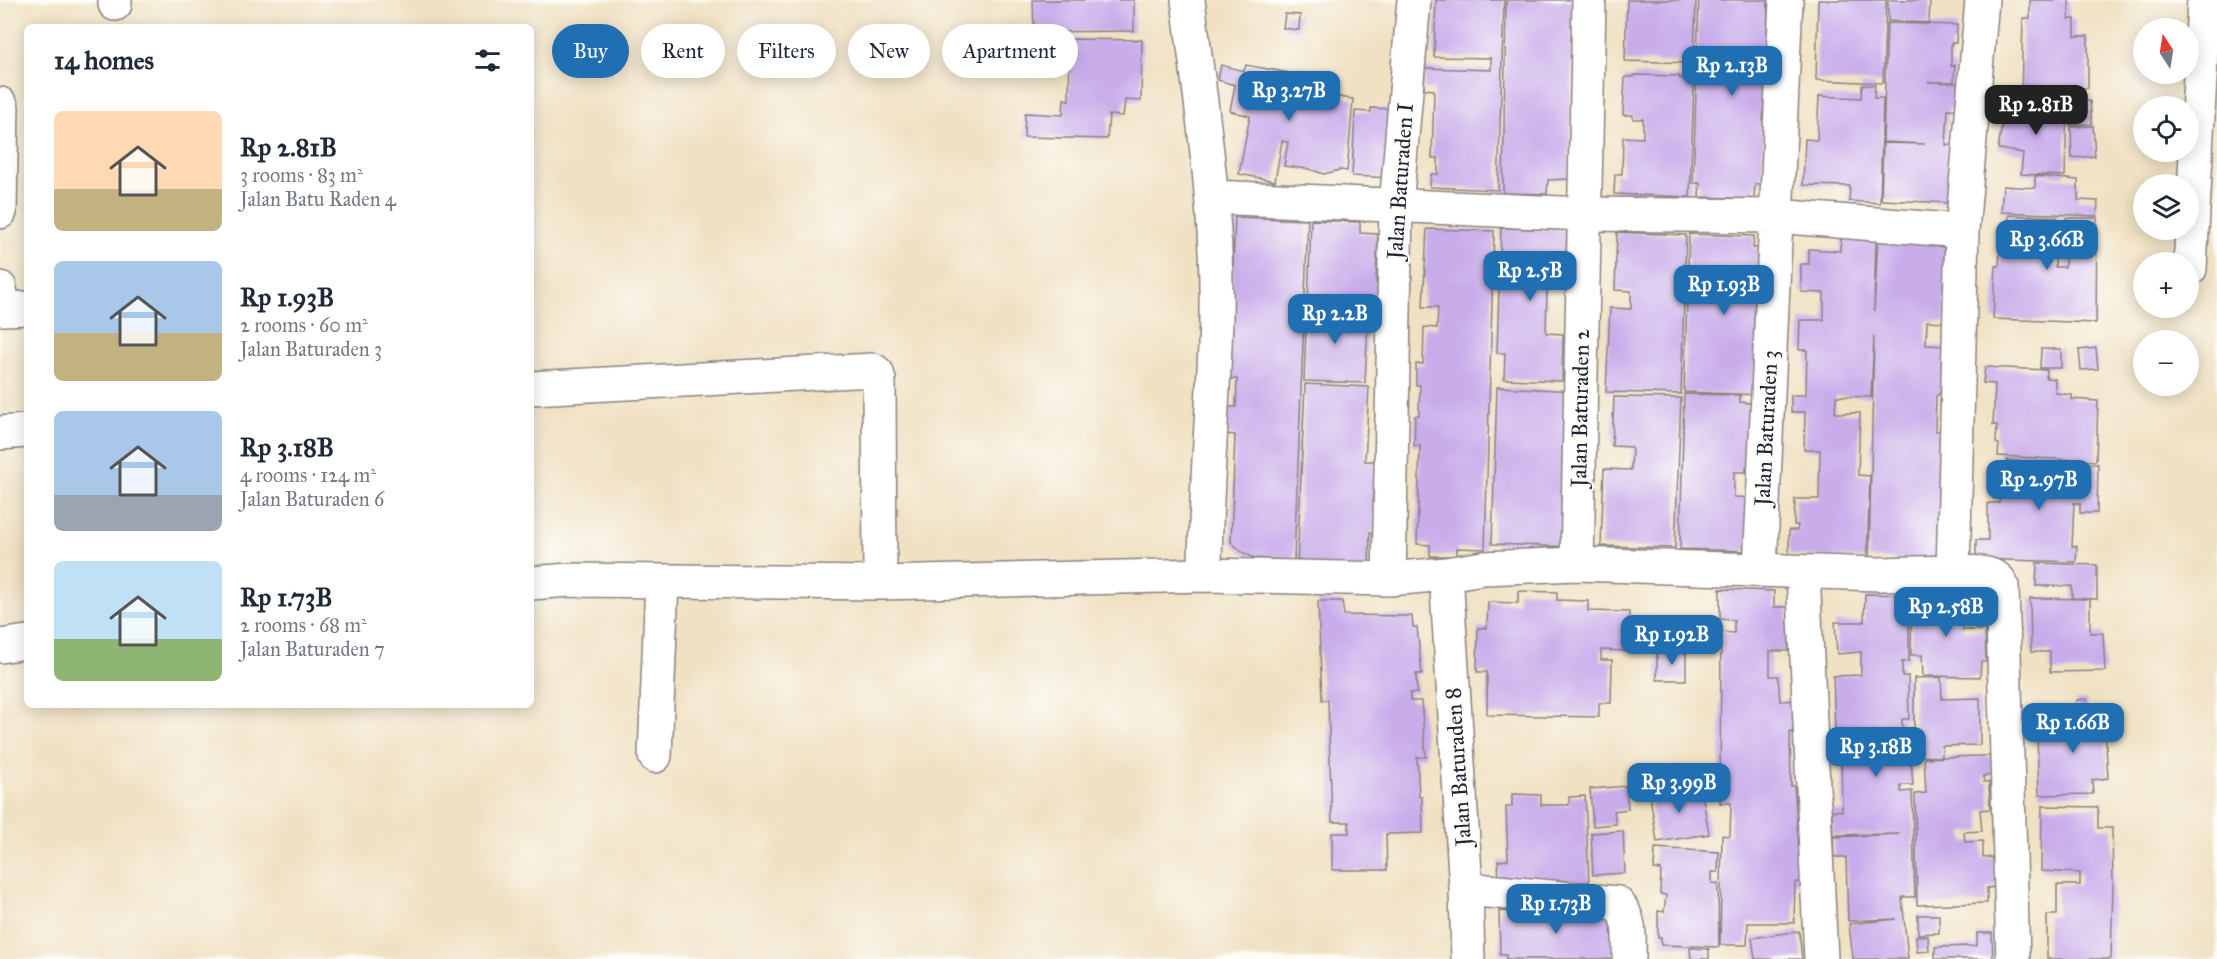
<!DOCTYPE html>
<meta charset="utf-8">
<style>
:root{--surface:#fff;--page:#f6f6f7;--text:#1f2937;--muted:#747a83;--accent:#1f6fb2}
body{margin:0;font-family:"IM FELL Great Primer",serif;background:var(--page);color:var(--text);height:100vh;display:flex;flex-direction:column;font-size:22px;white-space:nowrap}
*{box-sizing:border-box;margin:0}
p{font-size:20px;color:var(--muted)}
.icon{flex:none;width:33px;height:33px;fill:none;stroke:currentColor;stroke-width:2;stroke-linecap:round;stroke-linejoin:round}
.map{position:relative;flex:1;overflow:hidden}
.drawer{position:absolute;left:24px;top:24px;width:510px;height:684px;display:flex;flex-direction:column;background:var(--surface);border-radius:9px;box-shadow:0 3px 15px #0003}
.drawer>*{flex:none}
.banner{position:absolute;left:552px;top:24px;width:570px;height:54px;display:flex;gap:12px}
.needle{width:39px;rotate:348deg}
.tools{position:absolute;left:2133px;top:18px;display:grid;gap:12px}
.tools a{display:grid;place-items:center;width:66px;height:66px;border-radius:50%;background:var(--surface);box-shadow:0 3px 15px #0003;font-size:30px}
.price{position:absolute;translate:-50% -51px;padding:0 14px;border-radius:12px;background:var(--accent);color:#fff;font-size:20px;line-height:39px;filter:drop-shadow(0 2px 3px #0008)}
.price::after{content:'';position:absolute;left:50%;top:36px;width:18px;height:14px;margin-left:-9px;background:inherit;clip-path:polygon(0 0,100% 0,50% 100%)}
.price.current{background:#222;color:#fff}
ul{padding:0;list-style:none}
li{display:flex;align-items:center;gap:18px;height:150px;padding:0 30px}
li span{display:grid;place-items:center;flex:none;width:168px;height:120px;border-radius:9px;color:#555}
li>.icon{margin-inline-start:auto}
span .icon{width:72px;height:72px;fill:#fffc;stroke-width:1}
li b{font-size:26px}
h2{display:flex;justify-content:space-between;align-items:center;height:72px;padding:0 30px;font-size:26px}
.chip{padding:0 21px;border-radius:27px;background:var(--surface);box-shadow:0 3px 15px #0003;font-size:21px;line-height:54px}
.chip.current{background:var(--accent);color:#fff}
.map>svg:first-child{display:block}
.building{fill:#c9adeb}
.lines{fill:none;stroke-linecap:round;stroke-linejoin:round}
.minor-casing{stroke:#89827f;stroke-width:36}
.minor{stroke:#fff;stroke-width:33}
.labels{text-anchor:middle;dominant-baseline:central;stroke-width:5;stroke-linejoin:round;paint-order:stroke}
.street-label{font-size:22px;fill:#22223b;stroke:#fdfcf7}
</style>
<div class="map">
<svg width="2217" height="959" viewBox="0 0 2217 959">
<rect width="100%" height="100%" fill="#fdfcf7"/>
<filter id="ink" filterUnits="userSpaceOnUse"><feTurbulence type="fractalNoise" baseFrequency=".0167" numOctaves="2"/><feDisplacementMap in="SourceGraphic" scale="12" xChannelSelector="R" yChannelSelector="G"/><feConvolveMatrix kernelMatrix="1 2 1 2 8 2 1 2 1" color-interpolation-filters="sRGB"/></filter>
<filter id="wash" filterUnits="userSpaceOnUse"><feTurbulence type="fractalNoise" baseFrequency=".008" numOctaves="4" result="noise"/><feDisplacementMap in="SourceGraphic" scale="24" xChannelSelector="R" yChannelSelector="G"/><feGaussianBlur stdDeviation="1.35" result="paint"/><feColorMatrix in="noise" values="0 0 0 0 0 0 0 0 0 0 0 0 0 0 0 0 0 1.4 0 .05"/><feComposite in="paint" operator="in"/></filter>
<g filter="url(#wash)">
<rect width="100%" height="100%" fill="#f0e1c3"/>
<g id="blocks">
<!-- building -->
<path class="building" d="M1033 0H1134V31L1034 32Z
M1436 0H1504L1498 190 1430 187 1431 174H1438V158H1432L1434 90 1424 89 1425 68 1491 70V58L1434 57Z
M1506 0H1573L1569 179 1548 180 1547 194 1503 193Z
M1627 0H1696L1694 63 1625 61Z
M1699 0H1768L1767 44H1770L1776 101H1765L1762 184H1755L1754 199 1699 197 1700 183H1693Z
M1818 0H1886L1883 83 1816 80Z
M1888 0H1930L1929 23 1888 21Z
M2030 0H2069V19H2075V36H2088V88H2070V99L2021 98 2023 18H2030Z
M1285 14 1300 15 1299 30 1283 28Z
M1887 23 1957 25 1956 43H1951V66L1955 65 1954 82H1928L1962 83 1961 110 1948 109 1946 145H1954L1952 203 1881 200 1883 143 1925 144 1883 142Z
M1070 39 1142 40 1141 101 1125 100 1123 116 1109 115 1107 139 1024 137 1025 113 1063 115 1064 99 1069 100Z
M1221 65 1244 71 1246 65 1317 78 1315 94 1353 99 1347 171 1340 170 1324 174 1309 169 1284 166 1288 142 1282 141 1275 181 1239 174 1250 116 1230 111 1235 85 1218 80Z
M1634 75 1679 76V78L1694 80 1690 197 1614 194 1615 174H1622L1623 137 1643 138V119H1633V115H1623L1625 77H1634Z
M1862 85H1875L1874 98H1883L1880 203 1849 201 1850 186 1803 185 1805 139 1817 140 1819 96 1861 98Z
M2006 99 2067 106 2065 176 2021 174 2023 153 1998 149Z
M2070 101H2090L2092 124 2070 125Z
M1371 108 1394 109 1392 178 1352 176 1355 111 1371 112Z
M2093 126 2095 156 2072 158 2071 127Z
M2035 176 2078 180V200L2098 201 2097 216 2001 212 2003 186 2035 188Z
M2009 215 2057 217 2055 267H2065L2066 218H2097L2096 323 1993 319 1996 266H1999L2001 230H2008Z
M1235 217 1308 220 1294 561 1254 558 1242 552 1231 542 1235 435 1226 434 1227 407H1236L1237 379H1228Z
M1311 220 1360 222V233L1378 234 1376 283H1382V304L1308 302Z
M1501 228 1567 230 1565 287 1547 286 1546 333 1563 334 1562 381 1504 379 1505 353H1497Z
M1427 229 1494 231 1485 549 1457 548V556H1430V545L1417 544 1420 446H1414L1415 416 1419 415 1420 385H1416V364H1423L1424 327 1437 328 1438 307H1423Z
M1617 232 1686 235 1681 394 1606 392 1610 308 1631 309V291L1615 290Z
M1689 234 1754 236 1753 248H1758L1757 258 1764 259 1760 395 1684 392Z
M1841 236 1876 237 1874 311 1878 238 1947 242 1945 322 1927 321 1926 345 1945 346 1947 387 1936 396 1935 431H1947L1943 561 1869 558 1874 336 1871 397 1836 396 1835 413H1860L1858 475 1870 476 1867 559 1789 555V530H1797L1798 525H1794L1795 499H1819L1820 450H1804L1805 412H1791V395H1806L1807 350H1799L1800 320H1824V293L1801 292V264H1809V249L1840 251Z
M1307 303 1351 305 1350 320 1368 321 1365 383 1304 381Z
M2096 348 2098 369 2081 370 2079 350Z
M2041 349H2061V368H2040Z
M1985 367 2047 370 2046 378 2055 379V393L2072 395V399L2098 401 2096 461 1998 456 1999 444 1996 443 1997 425H1993L1995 384 1983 383Z
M1305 384 1369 387 1365 461H1375L1374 480H1377L1374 533 1370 532 1369 569 1297 566Z
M1497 387 1576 391 1575 410H1564L1563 419H1568L1571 547 1492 544Z
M1684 394 1740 395V402L1751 403 1750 420H1762L1761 468H1746V472H1734V497L1757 498 1751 551 1680 549Z
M1614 397 1681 398 1675 548 1601 546 1604 469 1631 470 1632 447 1612 446Z
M2007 460 2098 464 2097 513H2080V503H2074L2072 546H2077L2076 562 1976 559V540H1988V503H1999L2001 482H2006Z
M2037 563 2097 565V599L2072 598V586H2036Z
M1720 589 1774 591V607H1788L1789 651H1770V676H1778L1780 701 1797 700 1799 732H1790L1791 786H1794L1798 836H1806L1807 883 1795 882 1794 923H1748L1747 945H1720L1722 835 1730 836 1731 803H1720L1721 632 1734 633V620L1720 619Z
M1518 591 1557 592V600L1588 601V611L1629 612 1628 651 1601 650V660H1612L1611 703H1599V717L1487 715V672H1477L1478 628H1487L1488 602 1518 603Z
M1865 594 1909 595V661L1902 662V676H1908L1909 719H1902L1903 735H1909L1913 785H1901V792L1912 791 1915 897H1902L1908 959H1853L1849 924 1896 919 1848 921 1846 857H1834L1833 837 1900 834 1833 835 1832 810 1842 811 1841 756H1859L1837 755V738H1845L1844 729H1835L1833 676 1861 675V652L1837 654 1835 622H1864Z
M1912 597H1963V630H1985L1986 662H1981L1980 677 1923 676 1922 655H1911Z
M2030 598 2090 599V633H2103L2105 671 2050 672V652H2031Z
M1318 601H1342L1344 615 1412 616 1413 627H1417L1422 674H1416L1417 693H1410V701H1421L1426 757H1417L1419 797H1422L1423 833 1386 834 1387 870H1332V833H1349V822H1332L1328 700H1322Z
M1657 653H1686V680H1657Z
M1941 677 1942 699 1980 698V745L1942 746V757L1914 756V678Z
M2087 699 2088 711H2104L2108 778 2092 780 2093 794 2039 795 2037 736 2055 735V717H2076V700Z
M1979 756H1991L1993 775 1983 776 1984 782H1989L1990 809 1980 810 1982 831 1964 832 1965 842 1983 841V858L1994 857 1996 887 1987 888V903L1917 905 1915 794 1926 793 1924 758Z
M1626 786 1628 809 1614 811 1616 824 1593 826 1590 789Z
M1701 786 1709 834 1657 842 1650 795Z
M1512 794 1541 795V805H1569V797L1585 796 1589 882 1499 881 1498 861 1508 860 1506 807H1512Z
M2042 806 2098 807V828H2112L2113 886 2111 959H2047V915H2057V885H2080V873L2041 871Z
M1623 831 1625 873 1593 875 1591 833Z
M1655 848 1719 852 1718 872H1712V883L1718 884 1719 947 1661 945V937H1658V911L1664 912 1666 895 1660 894 1661 870 1654 869Z
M1499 911 1613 913V959H1506V955H1500Z
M1918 915H1939V933L1918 934Z
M1799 931 1802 959H1755L1752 938Z
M1977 933H1992L1993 959H1935V947L1977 946Z
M1916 936H1928L1929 951 1917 952Z
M1690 948 1709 949V959H1691Z"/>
</g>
</g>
<g filter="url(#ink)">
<use href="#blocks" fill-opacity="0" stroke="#89827f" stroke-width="1.5"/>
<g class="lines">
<defs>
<path id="minor" d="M1188 0C1201 105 1218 210 1216 316 1214 403 1205 489 1205 575
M115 4V0
M0 104 2 107 0 212
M1213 197 1584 214 1776 216 1962 231
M2190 269 2204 0
M0 288 3 309 27 308
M531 388 873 370 877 373 879 380 880 583
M0 433 27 431
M1577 564 1589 0
M1760 569 1786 0
M1803 572 1821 959
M1953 572C1968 573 1997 569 2002 586L2013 959
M1446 574 1466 889 1468 959
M1389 579 1396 206 1414 0
M531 583 570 580 880 583 1205 575 1389 579 1446 574 1483 568 1577 564 1879 574 1953 572 1962 231 1982 0
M0 646 27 642
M655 756 662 581
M1466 889 1617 903C1632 919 1629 938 1629 959"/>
</defs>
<!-- minor casing -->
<use href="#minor" class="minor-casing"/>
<!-- minor -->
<use href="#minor" class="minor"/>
</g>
</g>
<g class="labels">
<!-- street labels -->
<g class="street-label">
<text transform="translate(1400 181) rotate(-86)">Jalan Baturaden I</text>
<text transform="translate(1580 408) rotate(-89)">Jalan Baturaden 2</text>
<text transform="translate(1766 428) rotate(-87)">Jalan Baturaden 3</text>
<text transform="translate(1458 767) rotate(-94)">Jalan Baturaden 8</text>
</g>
</g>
</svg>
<div class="tools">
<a><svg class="needle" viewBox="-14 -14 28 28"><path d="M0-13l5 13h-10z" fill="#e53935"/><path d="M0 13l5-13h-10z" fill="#747a83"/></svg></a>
<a><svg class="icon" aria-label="locate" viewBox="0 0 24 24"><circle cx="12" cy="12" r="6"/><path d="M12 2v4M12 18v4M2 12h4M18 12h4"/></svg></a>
<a><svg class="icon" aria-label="layers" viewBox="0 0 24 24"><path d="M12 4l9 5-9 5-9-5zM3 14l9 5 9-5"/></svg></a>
<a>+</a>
<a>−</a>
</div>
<b class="price" style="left:1732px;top:97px">Rp 2.13B</b>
<b class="price" style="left:1289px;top:122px">Rp 3.27B</b>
<b class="price current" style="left:2036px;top:136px">Rp 2.81B</b>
<b class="price" style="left:2047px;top:271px">Rp 3.66B</b>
<b class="price" style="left:1530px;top:302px">Rp 2.5B</b>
<b class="price" style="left:1724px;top:316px">Rp 1.93B</b>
<b class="price" style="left:1335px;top:345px">Rp 2.2B</b>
<b class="price" style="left:2039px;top:511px">Rp 2.97B</b>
<b class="price" style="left:1946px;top:638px">Rp 2.58B</b>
<b class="price" style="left:1672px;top:666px">Rp 1.92B</b>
<b class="price" style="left:2073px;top:754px">Rp 1.66B</b>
<b class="price" style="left:1876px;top:778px">Rp 3.18B</b>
<b class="price" style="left:1679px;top:814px">Rp 3.99B</b>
<b class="price" style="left:1556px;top:935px">Rp 1.73B</b>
<div class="banner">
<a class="chip current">Buy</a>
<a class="chip">Rent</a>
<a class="chip">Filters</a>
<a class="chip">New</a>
<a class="chip">Apartment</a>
</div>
<section class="drawer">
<h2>14 homes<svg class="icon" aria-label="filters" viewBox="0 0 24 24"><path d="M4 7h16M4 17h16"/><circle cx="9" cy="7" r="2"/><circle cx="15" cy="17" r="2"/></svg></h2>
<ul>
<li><span style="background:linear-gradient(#ffd9b3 65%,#c2b280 0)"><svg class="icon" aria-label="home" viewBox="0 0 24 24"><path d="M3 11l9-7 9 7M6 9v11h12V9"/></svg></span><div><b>Rp 2.81B</b><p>3 rooms · 83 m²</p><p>Jalan Batu Raden 4</p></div></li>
<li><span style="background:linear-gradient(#a9c7e8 60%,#c2b280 0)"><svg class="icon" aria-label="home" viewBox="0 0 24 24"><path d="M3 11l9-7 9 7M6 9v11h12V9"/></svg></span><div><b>Rp 1.93B</b><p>2 rooms · 60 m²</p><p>Jalan Baturaden 3</p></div></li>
<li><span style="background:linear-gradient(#a9c7e8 70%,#9aa5b1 0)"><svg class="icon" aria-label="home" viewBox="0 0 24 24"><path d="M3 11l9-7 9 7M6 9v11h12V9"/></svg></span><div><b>Rp 3.18B</b><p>4 rooms · 124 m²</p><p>Jalan Baturaden 6</p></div></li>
<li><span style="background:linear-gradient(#bfe0f5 65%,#8fb573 0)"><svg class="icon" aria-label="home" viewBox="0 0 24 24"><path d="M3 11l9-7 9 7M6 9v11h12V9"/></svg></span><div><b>Rp 1.73B</b><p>2 rooms · 68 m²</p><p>Jalan Baturaden 7</p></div></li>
</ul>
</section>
</div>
